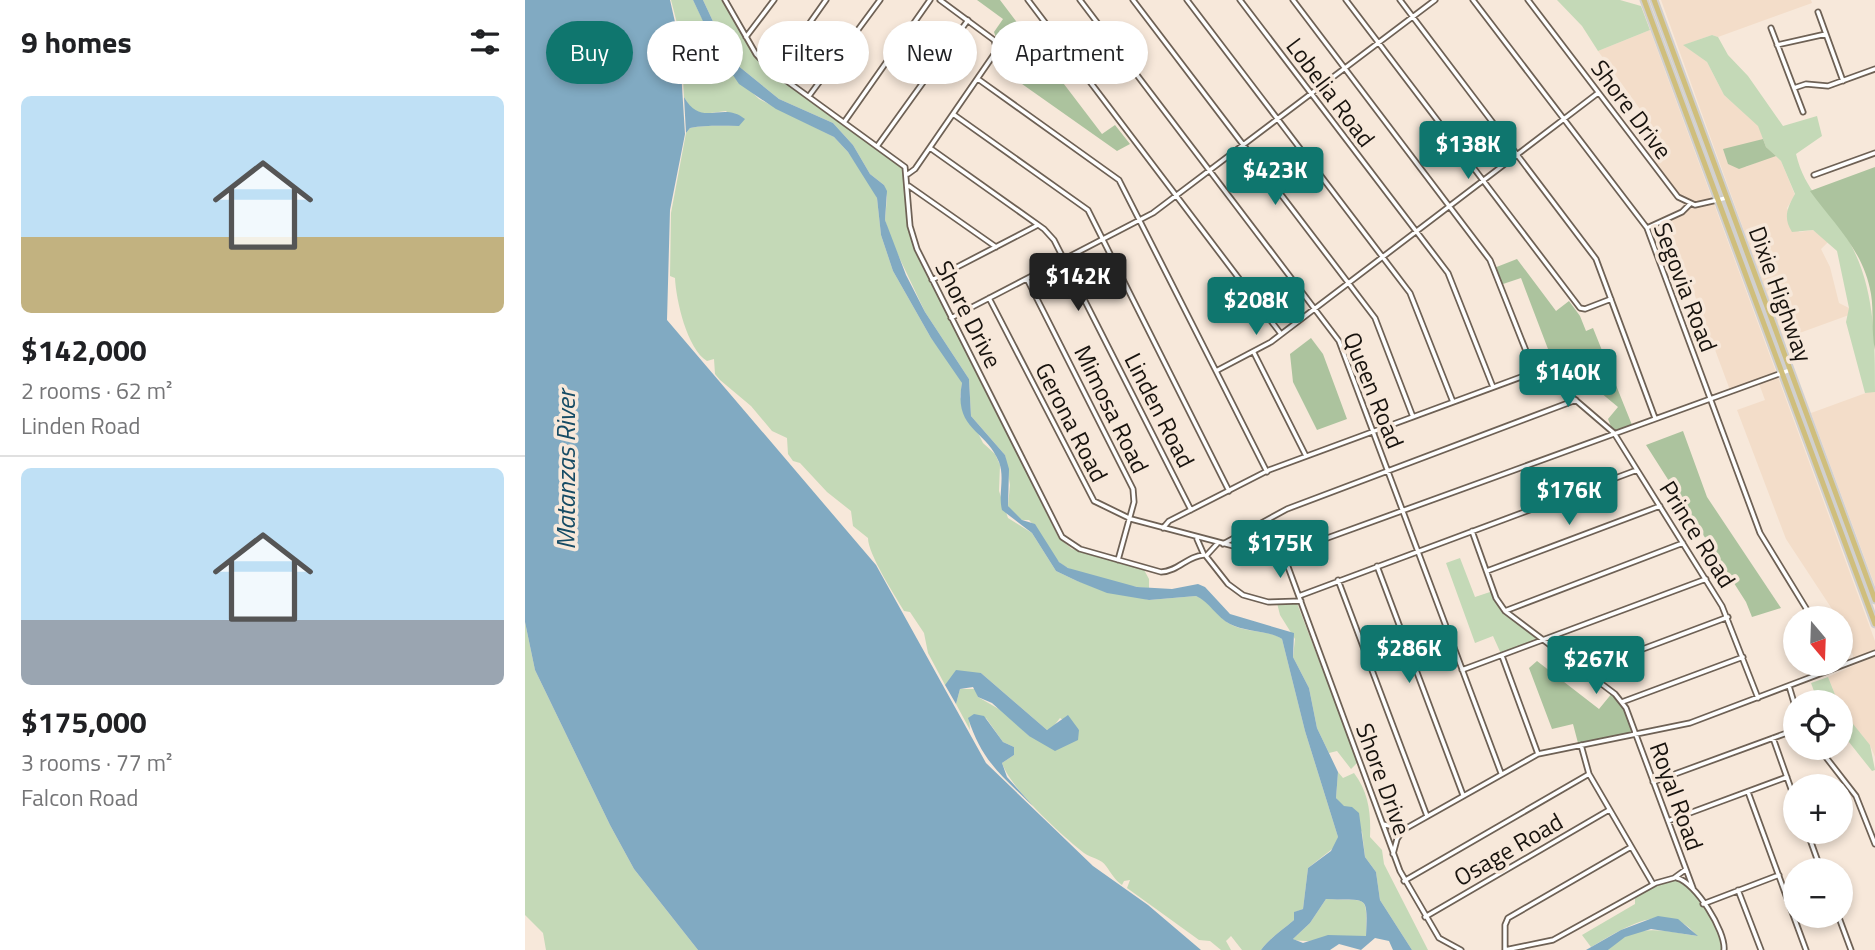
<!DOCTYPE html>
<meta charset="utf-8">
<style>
:root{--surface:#fff;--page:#f6f6f6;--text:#202124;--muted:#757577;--line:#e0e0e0;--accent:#0f766e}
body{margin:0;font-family:"Titillium Web",sans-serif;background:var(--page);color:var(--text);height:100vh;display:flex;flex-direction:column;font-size:26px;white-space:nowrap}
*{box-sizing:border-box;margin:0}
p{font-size:23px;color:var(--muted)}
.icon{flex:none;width:38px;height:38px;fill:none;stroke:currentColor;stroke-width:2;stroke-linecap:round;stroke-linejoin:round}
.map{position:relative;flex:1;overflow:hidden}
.sheet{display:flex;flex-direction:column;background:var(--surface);width:525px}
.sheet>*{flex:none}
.hud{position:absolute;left:21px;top:21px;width:665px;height:63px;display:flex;gap:14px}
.needle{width:46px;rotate:161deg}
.tools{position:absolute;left:1258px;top:606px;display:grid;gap:14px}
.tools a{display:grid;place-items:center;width:70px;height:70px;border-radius:50%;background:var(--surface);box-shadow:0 4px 10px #0003;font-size:35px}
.price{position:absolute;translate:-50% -60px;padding:0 16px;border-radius:7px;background:var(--accent);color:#fff;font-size:23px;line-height:46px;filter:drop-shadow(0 2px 4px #0008)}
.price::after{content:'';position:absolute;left:50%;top:42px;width:21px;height:16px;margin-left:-10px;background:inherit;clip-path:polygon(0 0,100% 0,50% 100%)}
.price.active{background:#222;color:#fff}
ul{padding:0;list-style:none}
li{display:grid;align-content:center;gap:14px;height:371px;padding:0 21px}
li+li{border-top:2px solid var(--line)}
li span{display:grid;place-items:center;height:217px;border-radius:10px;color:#555}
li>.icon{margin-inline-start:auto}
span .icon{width:126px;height:126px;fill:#fffc;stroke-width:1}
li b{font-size:30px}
h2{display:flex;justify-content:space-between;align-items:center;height:84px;padding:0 21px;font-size:30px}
.tag{padding:0 24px;border-radius:32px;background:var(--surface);box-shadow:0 4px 10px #0003;font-size:24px;line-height:63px}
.tag.active{background:var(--accent);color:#fff}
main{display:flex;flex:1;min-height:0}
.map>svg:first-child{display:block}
.built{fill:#f3ddc9}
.green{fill:#c4d9b7}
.forest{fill:#acc39e}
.water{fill:#81aac2;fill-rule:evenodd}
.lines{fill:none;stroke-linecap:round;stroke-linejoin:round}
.minor-casing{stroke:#6e6155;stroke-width:7}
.major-casing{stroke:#d1d0cf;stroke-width:9}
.minor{stroke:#fff;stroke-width:3.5}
.major{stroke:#cfbe7c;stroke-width:5}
.labels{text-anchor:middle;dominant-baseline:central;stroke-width:7;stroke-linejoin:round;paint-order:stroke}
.street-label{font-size:24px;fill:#18130e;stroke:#f7e8da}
.water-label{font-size:26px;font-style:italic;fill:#164b64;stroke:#f7e8da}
</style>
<main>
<section class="sheet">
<h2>9 homes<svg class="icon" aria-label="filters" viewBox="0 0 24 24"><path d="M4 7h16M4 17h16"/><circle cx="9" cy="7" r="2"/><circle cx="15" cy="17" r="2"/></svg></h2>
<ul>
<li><span style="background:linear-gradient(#bfe0f5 65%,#c2b280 0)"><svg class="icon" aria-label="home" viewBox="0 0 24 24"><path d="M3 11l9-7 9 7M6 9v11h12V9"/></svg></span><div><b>$142,000</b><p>2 rooms · 62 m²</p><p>Linden Road</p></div></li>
<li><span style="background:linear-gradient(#bfe0f5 70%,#9aa5b1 0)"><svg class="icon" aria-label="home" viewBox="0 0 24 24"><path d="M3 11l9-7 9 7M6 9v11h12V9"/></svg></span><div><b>$175,000</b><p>3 rooms · 77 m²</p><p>Falcon Road</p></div></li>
</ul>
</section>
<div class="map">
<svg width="1350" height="950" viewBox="0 0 1350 950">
<rect width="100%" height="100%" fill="#f7e8da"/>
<!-- built -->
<path class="built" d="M1136 0H1286L1287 3 1193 37 1187 35 1159 45 1182 62 1199 95 1234 126 1238 139 1206 149 1221 167 1246 156H1251L1256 161 1270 195 1262 208 1274 232 1288 230 1303 242 1296 249 1305 267 1314 303 1324 308V315L1258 339Z
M1125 30 1350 641V651L1329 659 1316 618H1294L1307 609 1261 539 1212 410 1240 400 1233 381 1205 390 1141 218 1162 209 1125 162 1143 148 1073 51Z
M1349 390 1350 392V586L1286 413Z
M1350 656V757L1345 745 1316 710V702H1313L1303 677Z"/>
<!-- green -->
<path class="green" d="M146 0H168L201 67 234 99 309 137 323 152 348 188 352 198 356 235 368 271 406 338 433 373 437 383 435 397 458 443 470 454 475 465 474 491 483 518 507 533 531 571 552 581 624 600 671 596C685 601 692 617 705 624 720 633 746 630 757 639L780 731 813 837 811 846 783 868 778 909 770 912 769 920C756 931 746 937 736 950H717L706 936 701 941 706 950H696L685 941 674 940 602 888 605 880 599 881 597 885C590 880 586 873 581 866 577 859 566 858 559 853 536 835 486 789 477 763L489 755V747L478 742 461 718 444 717 445 730 431 704 435 689H450L453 697 479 712 504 736 554 730 535 718 528 727 522 730 456 673 420 685 403 653 399 633 385 612 379 611C369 594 343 554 343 538L328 526 326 511 302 492 275 463 268 461 263 454 262 438 247 431 226 406 195 380 190 374 189 359 182 361C162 349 151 300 150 278L145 276 146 213 161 133 165 128C181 125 197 126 214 126L201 111 178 114 166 109 159 97 156 39Z
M178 0H198L232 57 377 166 383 178 385 237 534 538 547 549 618 568 624 579V588C602 587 548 576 533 561 521 549 516 532 504 520H497L487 514 483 506 485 485 480 455 446 416 444 379 400 312 366 240 360 220 362 197 359 185 345 174 328 145 308 123 254 99 206 60Z
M1032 0H1095L1116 6 1125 30 1073 51 1057 26Z
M1187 35 1193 37 1203 55 1223 76 1258 126 1292 116 1297 136 1271 154C1280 192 1302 205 1321 236 1350 284 1350 337 1350 392L1340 393 1321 322 1324 308 1312 251 1288 230 1267 232C1258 218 1262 208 1270 194L1256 161 1241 147 1233 126 1199 95 1182 62 1158 45Z
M935 558 950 597 968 591 974 604 1018 640 977 656 968 636 950 643 921 563Z
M770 598 833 762 826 769 812 751 804 753 792 728 784 688 768 657 770 639 755 615 752 603Z
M0 622 10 670 85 825 109 869 173 950H21L18 933 0 915Z
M1303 677 1313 702H1293L1286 683Z
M1316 709 1345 745 1350 770 1347 771 1316 732Z
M813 772 818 778 829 773C844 793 846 814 845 837L857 850 859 864 903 950H887L855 900 851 872 840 857 837 832 811 798Z
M1149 878 1165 883 1200 942 1199 950H1083C1107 921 1141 931 1172 936 1143 898 1099 928 1066 947L1057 935 1110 904V895Z
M801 899C843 902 842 891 841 936 825 935 778 945 768 939L785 923Z"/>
<!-- forest -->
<path class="forest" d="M452 0H475L577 134 590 125 605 144 592 151 483 74 490 64 477 54 469 32 478 19Z
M1238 139 1241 147 1251 156 1214 169 1203 164 1198 149Z
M1350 167V350C1346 331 1349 312 1346 294 1339 251 1309 224 1285 191Z
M992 259 1031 311 1044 301 1055 316 1061 331 1068 328 1107 425 1089 434 1083 419 1093 407 1023 349 996 278 975 285 969 268Z
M786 338 798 354 822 419 792 430 768 382 765 354Z
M1158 431 1182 497 1256 608 1227 617 1221 602 1121 445Z
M1012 661 1074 709 1088 692 1098 702 1110 733 1053 743 1048 724 1027 729 1004 668Z"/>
<!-- water -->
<path class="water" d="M0 0H145L154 40 160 134 145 210 142 320 351 565 461 763 568 866 623 905 676 950H173L109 869 85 825 10 670 0 622Z
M168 0H178L206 60 254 99 308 123 328 145 345 174 359 185 362 191 360 220 381 275 400 312 444 379 446 416 480 455 484 469 483 506 497 520 510 524 534 562 543 568 612 587 647 589 673 584 680 587 705 614 769 633 768 657 784 688 792 728 813 772 811 798 819 806 827 807 834 813 840 857 851 872 855 900 887 950H868L864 941 850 938 836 950 814 944 805 950H736C746 937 756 931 769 920V912L778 909 783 868 806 851 813 837 780 731 757 639C747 631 720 632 705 624 692 618 684 601 671 596L624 600 582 593 552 581 531 571 507 533 477 510C473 494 480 478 474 462 461 429 428 430 437 383L406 338 368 271 356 235 352 198 323 152 309 137 251 109 214 84 193 53ZM801 899C842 902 843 891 841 936L803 935 778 943 768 939 785 923Z
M159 97C177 129 197 100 220 119L214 126C197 126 181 125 165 128L161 133Z
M431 670 456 673 522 730 543 715 554 730 553 740 530 751 504 736 467 703 453 697 448 687 435 689 431 704 420 685Z
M449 714 459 716 478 742 489 747V755L477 763 482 777 508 806C475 774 457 761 443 718Z
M1133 916 1153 919 1173 936 1126 929 1100 937 1083 950H1061L1096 930Z"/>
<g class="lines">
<defs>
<path id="minor" d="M200 0 231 54 244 68 380 167 385 226 392 249 537 537 555 549 636 572C654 571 662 556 679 555L672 539
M503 0 756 334
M555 0 814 341 976 773
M608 0 850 318 888 417
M662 0 885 293 928 402
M715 0 923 273 968 387
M768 0 965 260 1005 361 1089 433 1197 606 1233 698
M821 0 1055 308 1060 309 1086 299
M875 0 1071 259 1130 418
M948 0 1122 228 1235 533 1287 618
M1003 0 1153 197 1170 205 1201 198
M1293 12 1318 81
M1246 28 1278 112
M221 37 249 0
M1252 45 1301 34
M250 72 301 0
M453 79 594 180 691 371 746 342 1073 93
M1269 88 1281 84 1303 86 1350 69
M284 96 355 0
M428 114 563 210 704 491
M320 121 405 0
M353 145 443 20
M405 148 519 229 529 240 666 510
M383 174 390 169 472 50 469 40 415 0
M1289 175 1350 153
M384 186 471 247
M1122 228 1157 212 1165 204
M502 279 608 489 609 502 593 560
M407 280 513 225
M464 298 569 501 606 519 750 557 1265 370
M426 318 628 213 910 0
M729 353 781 456
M691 371 742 472
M638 528 644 521 744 470 1015 370
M947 531 971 598 980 611 1090 694 1101 708 1168 888
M692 544 681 556 703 584 718 595 743 602 776 601
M698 544 762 509 1051 400
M759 556 875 871 914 938 936 950
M852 566 938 795
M962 571 1135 506
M813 580 902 816
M774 596 1112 470
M980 611 1158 543
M977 656 1013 754
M937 670 1181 579
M1059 671 1203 617
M1264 686 1270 706
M1097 702 1218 657
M1248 738 1270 800
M1056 745 1064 774 1128 884
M1293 747 1331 796 1350 844
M1128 782 1270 730
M1223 792 1281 950
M1143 821 1262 777
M858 824 878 830
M1282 831 1296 870
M868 854 872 839 878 830 1013 754 1165 723 1350 653
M1152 878C1170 882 1201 931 1199 950
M879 881 1064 774
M1213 890 1236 950
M1178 904 1254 875
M1313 915 1326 950
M900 917 1084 810
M980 950 1028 940 1131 883 1149 878 1160 870
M980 950V925L983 918 1106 847"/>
<path id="major" d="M1119 0 1350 624
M1129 0 1350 600"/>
</defs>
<!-- minor casing -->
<use href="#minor" class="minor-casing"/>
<!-- major casing -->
<use href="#major" class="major-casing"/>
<!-- minor -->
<use href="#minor" class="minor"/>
<!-- major -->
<use href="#major" class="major"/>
</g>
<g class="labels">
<!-- street labels -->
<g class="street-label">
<text transform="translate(806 92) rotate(53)">Lobelia Road</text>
<text transform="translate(1107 109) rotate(53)">Shore Drive</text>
<text transform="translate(1161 287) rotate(69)">Segovia Road</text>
<text transform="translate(1256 294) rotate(70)">Dixie Highway</text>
<text transform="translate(444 314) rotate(63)">Shore Drive</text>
<text transform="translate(849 390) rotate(68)">Queen Road</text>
<text transform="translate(587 409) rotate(64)">Mimosa Road</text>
<text transform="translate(635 410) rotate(63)">Linden Road</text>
<text transform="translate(547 422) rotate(63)">Gerona Road</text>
<text transform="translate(1173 534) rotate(58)">Prince Road</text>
<text transform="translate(859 779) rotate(70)">Shore Drive</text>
<text transform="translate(1152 796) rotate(70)">Royal Road</text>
<text transform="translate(983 849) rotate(-30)">Osage Road</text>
</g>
<!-- water labels -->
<g class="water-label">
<text transform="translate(40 470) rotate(-90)">Matanzas River</text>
</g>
</g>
</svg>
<div class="tools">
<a><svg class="needle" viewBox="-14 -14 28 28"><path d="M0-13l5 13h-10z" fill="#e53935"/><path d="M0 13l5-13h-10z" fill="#757577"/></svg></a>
<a><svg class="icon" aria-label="locate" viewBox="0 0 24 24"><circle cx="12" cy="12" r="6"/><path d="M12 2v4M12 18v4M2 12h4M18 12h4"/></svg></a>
<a>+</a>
<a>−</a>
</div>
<b class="price" style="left:943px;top:181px">$138K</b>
<b class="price" style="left:750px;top:207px">$423K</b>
<b class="price active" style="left:553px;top:313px">$142K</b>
<b class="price" style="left:731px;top:337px">$208K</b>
<b class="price" style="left:1043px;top:409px">$140K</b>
<b class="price" style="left:1044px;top:527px">$176K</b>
<b class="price" style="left:755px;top:580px">$175K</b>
<b class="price" style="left:884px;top:685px">$286K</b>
<b class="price" style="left:1071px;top:696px">$267K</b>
<div class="hud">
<a class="tag active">Buy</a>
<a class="tag">Rent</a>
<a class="tag">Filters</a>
<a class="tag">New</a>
<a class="tag">Apartment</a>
</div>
</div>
</main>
